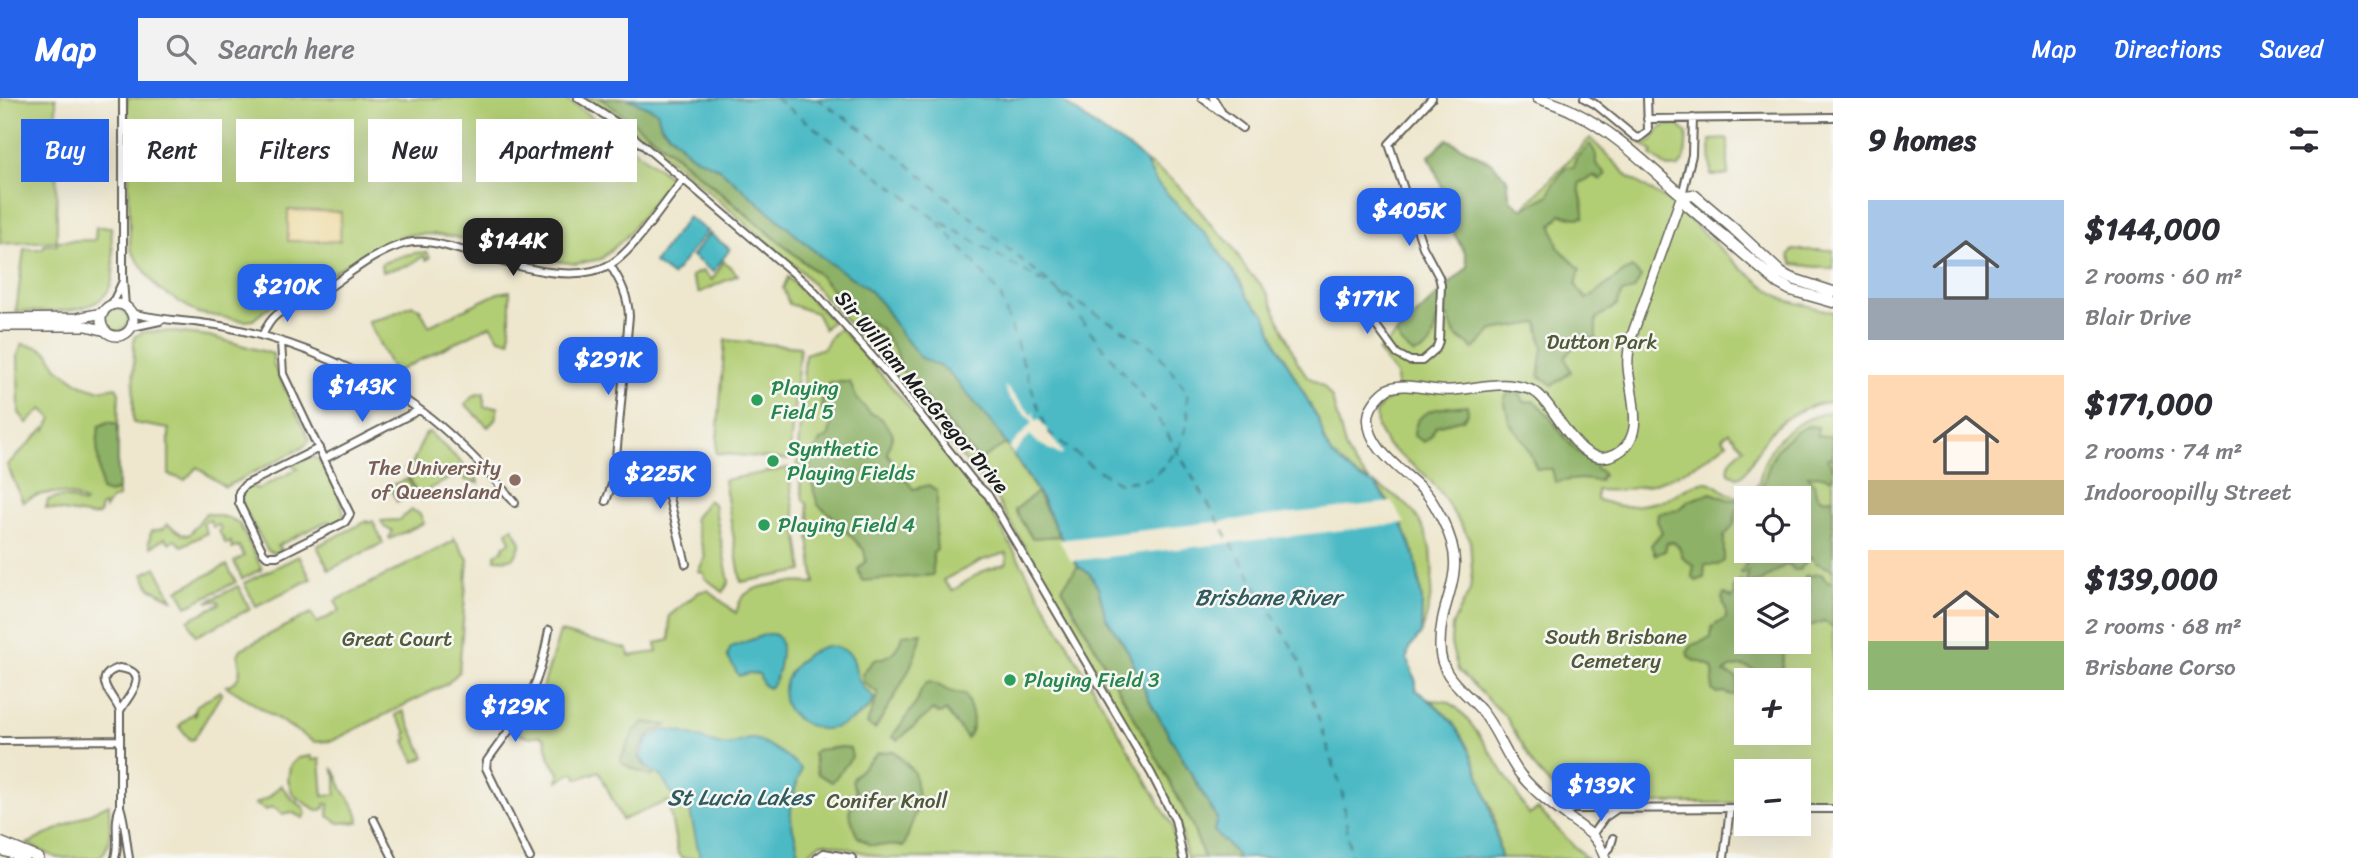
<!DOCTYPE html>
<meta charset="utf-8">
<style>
:root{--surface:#fff;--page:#f2f2f3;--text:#2b2b33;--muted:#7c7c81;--accent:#2563eb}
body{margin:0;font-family:Sriracha,sans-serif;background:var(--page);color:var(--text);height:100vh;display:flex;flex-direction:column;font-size:26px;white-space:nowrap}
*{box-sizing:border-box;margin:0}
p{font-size:23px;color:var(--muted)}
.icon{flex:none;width:38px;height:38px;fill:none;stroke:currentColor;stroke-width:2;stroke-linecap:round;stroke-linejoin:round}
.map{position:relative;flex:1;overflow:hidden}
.details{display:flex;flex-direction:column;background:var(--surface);width:525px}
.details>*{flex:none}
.hud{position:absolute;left:21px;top:21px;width:665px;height:63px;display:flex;gap:14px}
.buttons{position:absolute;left:1734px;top:388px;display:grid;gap:14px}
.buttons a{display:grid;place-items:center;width:77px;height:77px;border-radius:0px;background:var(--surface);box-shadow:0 7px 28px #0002;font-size:35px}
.price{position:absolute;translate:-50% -60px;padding:0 16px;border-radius:14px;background:var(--accent);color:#fff;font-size:23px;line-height:46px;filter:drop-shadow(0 2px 4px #0008)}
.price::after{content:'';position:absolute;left:50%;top:42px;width:21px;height:16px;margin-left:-10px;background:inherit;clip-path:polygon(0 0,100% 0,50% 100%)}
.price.selected{background:#222;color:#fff}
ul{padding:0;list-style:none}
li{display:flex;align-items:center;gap:21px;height:175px;padding:0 35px}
li span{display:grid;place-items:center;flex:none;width:196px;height:140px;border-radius:0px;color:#555}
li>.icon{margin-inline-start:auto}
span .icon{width:84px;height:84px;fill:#fffc;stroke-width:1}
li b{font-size:30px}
h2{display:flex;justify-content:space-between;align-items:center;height:84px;padding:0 35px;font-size:30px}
.chip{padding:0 24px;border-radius:0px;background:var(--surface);box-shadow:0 7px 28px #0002;font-size:24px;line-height:63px}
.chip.selected{background:var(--accent);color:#fff}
header{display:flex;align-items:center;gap:42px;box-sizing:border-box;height:98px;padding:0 35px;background:var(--accent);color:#fff}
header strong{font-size:33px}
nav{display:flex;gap:38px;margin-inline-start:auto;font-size:24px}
.search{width:490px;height:63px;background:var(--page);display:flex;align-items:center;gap:18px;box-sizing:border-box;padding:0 24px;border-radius:0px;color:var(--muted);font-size:26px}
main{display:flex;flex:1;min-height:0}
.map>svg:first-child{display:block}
.green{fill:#b2ce75;stroke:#677548;stroke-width:2;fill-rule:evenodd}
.forest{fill:#8db166;stroke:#546641;stroke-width:2}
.sand{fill:#eeda9e;stroke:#857b5d;stroke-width:2}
.water{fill:#4cbac5;stroke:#346b70;stroke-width:2}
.pier{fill:#eee7ce}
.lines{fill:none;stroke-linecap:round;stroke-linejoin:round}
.ferry{stroke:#2f5b60;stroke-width:2;stroke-dasharray:9 7;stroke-linecap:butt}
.street-casing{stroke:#66635a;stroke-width:10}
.secondary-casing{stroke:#66635a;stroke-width:12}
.primary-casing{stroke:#66635a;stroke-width:13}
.street{stroke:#fff;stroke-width:6}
.secondary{stroke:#fff;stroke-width:9}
.primary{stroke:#fff;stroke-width:10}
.leisure-dot{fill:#2e9e5b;stroke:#f6f6f2;stroke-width:2.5}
.education-dot{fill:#8d6e63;stroke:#f6f6f2;stroke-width:2.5}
.labels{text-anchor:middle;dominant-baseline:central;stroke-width:5;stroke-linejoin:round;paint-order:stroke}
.park-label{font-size:21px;fill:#505a3b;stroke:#f6f6f2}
.leisure-label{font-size:21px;fill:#27864d;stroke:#f6f6f2;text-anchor:start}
.street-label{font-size:21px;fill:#1c1c1c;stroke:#f6f6f2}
.education-label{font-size:21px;fill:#785e54;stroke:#f6f6f2;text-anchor:end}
.water-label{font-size:23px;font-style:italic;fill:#2f5b60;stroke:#f6f6f2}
</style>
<header>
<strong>Map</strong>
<div class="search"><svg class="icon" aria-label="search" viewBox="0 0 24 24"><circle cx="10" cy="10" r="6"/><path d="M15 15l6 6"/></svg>Search here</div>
<nav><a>Map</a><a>Directions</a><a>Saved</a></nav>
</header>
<main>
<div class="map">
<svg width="1833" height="760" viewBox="0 0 1833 760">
<rect width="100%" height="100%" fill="#f6f6f2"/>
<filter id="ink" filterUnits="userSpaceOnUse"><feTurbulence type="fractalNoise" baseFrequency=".0143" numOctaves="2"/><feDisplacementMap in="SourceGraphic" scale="14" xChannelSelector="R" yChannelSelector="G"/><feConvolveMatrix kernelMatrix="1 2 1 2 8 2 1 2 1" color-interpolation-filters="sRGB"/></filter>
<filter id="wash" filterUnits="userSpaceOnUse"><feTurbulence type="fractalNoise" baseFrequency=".00686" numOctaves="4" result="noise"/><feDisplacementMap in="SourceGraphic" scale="28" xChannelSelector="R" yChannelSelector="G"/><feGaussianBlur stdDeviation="1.57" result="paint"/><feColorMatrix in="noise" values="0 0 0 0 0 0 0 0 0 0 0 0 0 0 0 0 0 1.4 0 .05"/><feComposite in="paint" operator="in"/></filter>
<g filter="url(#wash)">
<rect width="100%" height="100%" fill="#eee7ce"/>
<!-- green -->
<path class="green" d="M0 0H56L57 143 95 142 96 129H111C111 146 116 167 112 183 104 220 43 213 16 213L24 151H43L44 147H57V143L0 146Z
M127 0H563L588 16 671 80 625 140 601 161 575 166 507 155 455 139 432 136 405 137 365 154 309 190 271 207 253 222 245 223 198 215 160 192 154 186 130 151Z
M587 0H600L626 18 818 176 849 210 881 231 897 255 901 271 978 362 1006 346 1037 394 1015 413 1032 440 1060 438 1078 468 1062 490 1163 671 1192 727 1204 760H1187L1179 722 1080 543 996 400 882 263 802 174 687 75 615 17Z
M1666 27H1678L1687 35 1685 60 1679 69 1668 70 1651 57 1653 54 1640 45 1651 44 1659 31Z
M1590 40 1629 79 1671 105 1741 170 1771 193 1785 202 1833 214V303C1807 307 1783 318 1767 339 1758 351 1752 365 1743 377L1737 379 1729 375C1726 363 1735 357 1744 350L1729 334 1722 340 1727 345C1689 375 1646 396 1597 392V402C1605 403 1614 408 1623 408 1630 409 1656 405 1664 402 1678 397 1693 383 1708 384 1722 386 1731 409 1752 393 1761 386 1760 376 1764 365 1777 334 1802 320 1833 313V705H1799V674H1746V705H1573L1555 692 1536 671 1506 619 1458 572 1451 546 1452 527 1470 492 1472 473 1470 441 1438 391 1424 376 1387 347 1377 329 1376 315 1383 304 1397 297 1396 277 1378 253 1452 185ZM1746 401H1799V453H1746ZM1746 492H1799V544H1746ZM1746 583H1799V635H1746Z
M1728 41V77H1711L1710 42Z
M1145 63 1171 81 1188 98 1213 129 1231 146 1248 174 1258 183 1268 196 1297 263 1307 278 1324 289 1332 300 1346 352 1355 367 1369 382 1358 379 1331 356 1324 342 1320 325 1277 246 1265 216 1248 200 1241 185 1210 141 1156 84Z
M1793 152H1833V171L1793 166 1789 158Z
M427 154 430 160 426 162 424 158 409 167 382 174 381 166C396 159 410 154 427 154Z
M724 163 738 177 699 195 691 178 702 173 712 182Z
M788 179 832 223 824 231 816 215 789 206 783 190Z
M510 193V243L499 240 491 227 394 275 368 223 386 219 412 207 420 211 429 228 498 195Z
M106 222a11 11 0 1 1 22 0a11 11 0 1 1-22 0Z
M840 230 899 297 994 418 1172 727 1177 760H884L828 745H820L809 755 808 760H682L678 756 668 703 622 722 599 673 578 681 574 674 558 683 559 675 550 661 545 640 540 637 531 639 518 636 543 589 560 534 628 551 629 558 657 554 656 545 670 542 669 518 699 494 708 492 736 515C738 509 739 503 743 499 755 484 797 484 815 485L809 441 811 433 807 406 803 402 797 365 800 327 804 321 807 292 803 283 805 256 824 250 832 237ZM1006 455 1007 465 981 474 952 493 943 482 983 462Z
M166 233 209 238 273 256V266L310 343 302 350 225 389 197 369 185 382 169 377V331L133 325 134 239 143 234Z
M725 242 800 249 789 362 716 355Z
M22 246 38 249 49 255 56 269 82 287 98 292 116 289 119 294 118 326 108 324 109 395 118 392V399L111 402 105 411 104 407 101 408 99 417 91 418 46 410 48 402C60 397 71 399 83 406L85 404C67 392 41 392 23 404L7 367 45 330 46 332 52 320 42 311 27 325 19 315 18 257Z
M484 295V309H498L495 322 488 329 465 306 475 297Z
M429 334 475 377 479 385 465 382 462 374 418 397 405 371 411 369 425 336Z
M314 359C325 364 347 408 343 420L335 426 327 423 277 448 283 452 273 455 268 453 243 409 241 395 250 388 258 391 298 371 292 367 307 360Z
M788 370 803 473 741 484 724 382Z
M408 381 415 395 397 404 389 388Z
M1375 386C1389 394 1404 402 1414 415 1440 449 1435 498 1421 536 1426 480 1411 429 1375 386Z
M708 402 714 406 729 484 723 494 705 480 704 475 698 474 705 459 694 421Z
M412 412 420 416 424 425 390 441 389 439 392 435V432L385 430 381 423 399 422Z
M206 415 229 420 239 425 262 471 242 481 234 464 244 458 239 448 232 451 231 444 226 446 219 433 221 431 219 427 213 429 210 422 203 425 207 435 182 448 174 441 170 445 165 440 151 449 149 444 151 433 163 431 167 426 182 436 189 437Z
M367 423 368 425 373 423 383 445 329 472 317 448Z
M513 430 521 444C516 460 515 463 495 461V456L503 452V449L510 444 507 433Z
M454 440 468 461 459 574 447 586 332 643 314 644 226 588C244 581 240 572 238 557L241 551 311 515 317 525 340 513 335 503 454 443Z
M299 458 311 481 256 508 244 485Z
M227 467 236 484 187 508 178 492Z
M156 469 172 501 150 490 143 476Z
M238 488 250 511 196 538 188 522 220 506 219 503 207 504Z
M220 593 222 595 194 641 190 642 179 628 194 614 195 619 196 608Z
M1431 602C1436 603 1444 602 1448 604 1469 612 1515 694 1529 717L1538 711 1586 760H1501L1493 714 1482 688 1452 623Z
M403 613 425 659 415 664 405 643 408 641 405 636 407 634 395 617Z
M311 658 312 662 320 661 323 698 336 696V678L332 670C338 676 339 684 343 692 350 703 359 711 359 724L339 725 328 718 329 706H325V710L318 713 293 697 288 682 290 668 298 660Z
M281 687 291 700 303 709 306 716 303 720 291 714 282 716 273 709 266 712 255 706 269 699Z
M109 706C109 724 115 749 98 760H57L27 746Z"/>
<!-- forest -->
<path class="forest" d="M600 0H627L657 13 661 28 691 57 720 71 825 162 866 189 882 206 900 234 920 259 947 272 994 327 1006 346 979 362 901 271 897 255 881 231 849 210 818 176 729 101 661 45Z
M1447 41 1492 65 1507 81 1510 102 1523 111 1549 97 1553 86 1566 69H1574L1576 60 1590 46 1596 56V66L1606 77 1601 82 1594 78 1579 85C1579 97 1585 107 1584 119L1575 120 1561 116 1552 127 1558 149 1580 171 1576 187 1586 201C1603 192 1615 178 1632 170L1641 179 1634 192 1622 195 1617 207 1596 221V242L1582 238 1565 259 1571 274 1553 287 1539 278 1543 250 1538 225 1493 232 1474 251 1455 237 1448 219 1437 222C1433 241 1434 251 1413 256L1401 245 1396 236 1468 169 1465 155 1445 120V96L1429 58Z
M831 284H850L856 300 870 315 881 320 893 336 887 355 913 391 929 387 937 393C938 414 934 432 937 452L933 455V477L862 483 858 471 866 463 864 452 830 416 818 407 814 394 811 378 812 359 820 343 829 338 831 326 822 310V291Z
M1510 294 1520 295 1524 304 1534 303C1559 323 1563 349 1595 365L1596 371 1602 374 1603 378 1600 379V383L1580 381 1555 384 1552 371H1537L1525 345 1509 324 1504 300Z
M1467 307 1468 315 1463 321 1436 328 1431 338 1424 344 1414 338C1414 308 1444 310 1467 307Z
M108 324 118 326V392L109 395 101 392 97 347 99 328Z
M1808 328 1818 329 1817 338H1833V361L1829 359 1827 361 1833 370V381L1818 377 1808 378 1814 385 1816 396 1821 401 1833 400V472L1816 465 1811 459 1799 472H1794L1788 465 1762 483 1747 486 1748 473 1744 476 1741 475 1750 458 1749 453H1799V401H1748C1765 392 1764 379 1771 363 1778 346 1792 335 1808 328Z
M1037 394 1060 438 1032 440 1015 412Z
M1711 395 1730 402 1746 401V417L1745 414 1737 411 1734 426 1724 439V463L1718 467H1705L1704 480 1696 483 1692 478 1694 468 1683 460 1679 449 1674 444 1667 445 1665 453 1655 457 1651 447 1662 434 1657 423 1658 415 1678 412 1688 403Z
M1078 468 1090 476 1098 490 1106 520 1128 553 1149 602 1217 721 1214 733 1231 750 1238 760H1204L1192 727 1163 671 1062 490Z
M1821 476 1827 483 1833 484V530L1824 523 1810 528 1799 524V492H1796L1810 494 1809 489 1805 484V478Z
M1741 482 1744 487 1741 497 1746 500V544H1796L1784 552 1782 571 1775 576 1766 574 1764 583H1753L1754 572C1745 566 1731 567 1724 575L1736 579 1738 586 1736 596 1732 597 1723 594 1716 595 1712 592C1714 569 1718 568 1692 562L1687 555 1692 547 1711 540 1712 529 1726 520V512L1722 500 1724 496 1732 500 1735 497 1733 490Z
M922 535C914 570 893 601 875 631L867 626 878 595 864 585 862 576 874 562C891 559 897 553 903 537Z
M927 584C943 585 944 596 965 596 971 611 978 625 967 640L946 613 939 616 933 612 898 642 892 639 917 604 921 592Z
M644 624 667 627 649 637 637 656 645 669 654 675 652 679C642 673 631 671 622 665L621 660 634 633Z
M841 649 850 650 852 659 832 684 818 676 813 656 817 652Z
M894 653 914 674 919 705 904 748 870 747 857 738 849 714 857 695 852 684 854 678 878 655Z"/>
<!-- sand -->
<path class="sand" d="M288 112 341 114 340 143H288Z"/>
<!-- water -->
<path class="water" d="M627 0H1059L1098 30 1134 53 1145 63 1156 84 1210 141 1241 185 1248 200 1265 216 1277 246 1320 325 1324 342 1331 356 1358 379 1375 386 1402 426 1415 458 1422 502 1421 536 1409 550 1407 561 1416 584V592C1429 602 1442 611 1452 624 1479 659 1493 717 1501 760H1238L1231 750 1214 733 1217 720 1149 602 1128 553 1106 519 1098 490 1090 476 1078 468 1060 438 1043 402 994 327 947 272 920 259 900 234 882 206 866 189 825 162 720 71 691 57 661 27 657 13Z
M688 119 707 133 672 178 654 165Z
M709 135 730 151 713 174 692 158Z
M767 536C772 536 774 535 778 539 785 549 778 584 769 590L763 587 759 576 749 575 739 578 727 558 731 549Z
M826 548C866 552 847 568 863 589 867 594 871 594 874 601 870 610 860 618 850 623 843 627 833 631 824 631 810 631 789 619 785 605 777 578 804 554 826 548Z
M664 632C683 632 699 641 718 646 729 650 739 643 750 641 760 639 796 663 801 671 797 686 791 700 791 715 790 731 800 744 798 760H700L690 713 673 698 662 679 648 670 640 658 648 641Z"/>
<!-- pier -->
<path class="pier" d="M1004 287 1033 318V310L1035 321 1037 323 1039 321 1063 355 1060 357 1038 345 1030 337 1013 356 1009 350 1033 324 1009 300Z
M1392 404 1405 425 1071 463 1059 442Z"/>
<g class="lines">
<!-- ferry -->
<path class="ferry" d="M775 0 933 119 1154 250 1187 293 1188 322 1180 349 1161 371 1149 381 1119 385 1090 367 1048 334 1038 309 1001 199 978 169 933 119
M816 0 884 46 1056 191
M1060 195 1155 315 1300 563 1342 693 1351 760"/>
</g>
</g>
<g filter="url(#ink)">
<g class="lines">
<defs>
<path id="street" d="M123 0V181L125 209
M578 0 617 25 810 189 889 277 974 384 988 397 1151 675 1175 722 1183 760
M1202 0 1242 30
M1213 0 1221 13
M1584 0 1595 6 1635 39 1639 40 1648 33 1647 0
M1647 21 1833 19
M1682 97 1692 57 1693 20
M1350 192 1397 256 1410 263H1422L1436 251 1439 243 1441 187 1439 179 1423 149 1389 46 1432 0
M111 208 123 183
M132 215C164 224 198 222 231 230 297 244 365 273 420 312 453 336 488 373 515 405
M132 229 160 223
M262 238C277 205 289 215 315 199 345 180 372 154 407 145 427 141 446 148 465 153 505 164 571 189 611 166 634 153 665 103 684 81
M281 244 283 276 350 416 345 424 277 458H267L263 454 239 405V394L245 387 319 350
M324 361 419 312
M614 381 668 396 686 466
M606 403 614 381 629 218C628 198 621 184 610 167
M0 643 119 642
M120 709C124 718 127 748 129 760
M1799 711H1833
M1562 714 1573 711 1746 710
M374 722 393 760
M1592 737 1604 720 1617 711
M1604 756 1610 750 1613 740
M115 760C120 743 113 725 120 709V613C114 597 89 579 119 570 154 574 127 599 120 613
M530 760 486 670 487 663C499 645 514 628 524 609 538 585 544 559 549 532
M817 760 824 755 852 760
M1724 760 1730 710"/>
<path id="secondary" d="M101 222a16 16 0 1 1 32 0a16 16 0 1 1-32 0Z
M0 221 77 220 103 215
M0 228H87L106 233
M0 744 39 760
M0 752 25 760
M1605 760 1599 746 1592 737C1568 718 1539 700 1520 676 1505 656 1497 631 1481 612 1464 592 1440 579 1440 549 1439 495 1472 479 1442 421 1437 412 1432 401 1425 394 1406 374 1363 349 1369 316 1371 307 1380 296 1388 291 1403 284 1424 291 1440 292 1463 294 1486 285 1508 287 1518 288 1531 290 1538 296 1559 313 1580 374 1615 356 1648 340 1630 297 1628 269 1627 261 1629 252 1630 243L1682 97"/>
<path id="primary" d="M1538 0C1550 4 1563 8 1574 14 1615 34 1649 69 1683 98L1687 107 1778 185 1791 192 1833 204
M1683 98 1694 97 1733 130 1781 175 1790 180 1833 194"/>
</defs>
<!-- street casing -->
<use href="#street" class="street-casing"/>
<!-- secondary casing -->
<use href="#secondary" class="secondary-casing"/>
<!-- primary casing -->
<use href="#primary" class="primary-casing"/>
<!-- street -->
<use href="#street" class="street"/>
<!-- secondary -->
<use href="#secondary" class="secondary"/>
<!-- primary -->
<use href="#primary" class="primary"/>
</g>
</g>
<!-- markers -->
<g class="leisure-dot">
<circle cx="757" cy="302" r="7"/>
<circle cx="773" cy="363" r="7"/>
<circle cx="764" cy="427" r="7"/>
<circle cx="1010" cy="582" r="7"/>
</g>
<circle class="education-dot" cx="515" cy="382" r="7"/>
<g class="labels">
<!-- park labels -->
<g class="park-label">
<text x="1602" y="244">Dutton Park</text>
<text x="1616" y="539">South Brisbane<tspan x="1616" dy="24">Cemetery</tspan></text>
<text x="397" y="541">Great Court</text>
<text x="887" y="703">Conifer Knoll</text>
</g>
<!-- leisure labels -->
<g class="leisure-label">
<text x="771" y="290">Playing<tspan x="771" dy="24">Field 5</tspan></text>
<text x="787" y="351">Synthetic<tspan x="787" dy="24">Playing Fields</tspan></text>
<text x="778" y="427">Playing Field 4</text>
<text x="1024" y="582">Playing Field 3</text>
</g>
<!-- street labels -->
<g class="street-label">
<text transform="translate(922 294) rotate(50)">Sir William MacGregor Drive</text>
</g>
<!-- education labels -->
<g class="education-label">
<text x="501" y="370">The University<tspan x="501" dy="24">of Queensland</tspan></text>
</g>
<!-- water labels -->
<g class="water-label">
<text x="1268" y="499">Brisbane River</text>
<text x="740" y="699">St Lucia Lakes</text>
</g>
</g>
</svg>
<div class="buttons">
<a><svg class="icon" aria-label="locate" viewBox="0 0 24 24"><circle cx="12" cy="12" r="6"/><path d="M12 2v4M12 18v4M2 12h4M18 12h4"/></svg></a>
<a><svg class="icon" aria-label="layers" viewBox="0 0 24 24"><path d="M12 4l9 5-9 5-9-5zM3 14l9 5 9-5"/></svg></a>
<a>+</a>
<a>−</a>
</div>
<b class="price" style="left:1409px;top:150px">$405K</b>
<b class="price selected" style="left:513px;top:180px">$144K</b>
<b class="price" style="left:287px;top:226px">$210K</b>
<b class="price" style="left:1367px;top:238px">$171K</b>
<b class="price" style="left:608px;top:299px">$291K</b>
<b class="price" style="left:362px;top:326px">$143K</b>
<b class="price" style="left:660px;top:413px">$225K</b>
<b class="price" style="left:515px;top:646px">$129K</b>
<b class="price" style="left:1601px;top:725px">$139K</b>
<div class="hud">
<a class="chip selected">Buy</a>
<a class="chip">Rent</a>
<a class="chip">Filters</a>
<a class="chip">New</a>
<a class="chip">Apartment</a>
</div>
</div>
<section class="details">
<h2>9 homes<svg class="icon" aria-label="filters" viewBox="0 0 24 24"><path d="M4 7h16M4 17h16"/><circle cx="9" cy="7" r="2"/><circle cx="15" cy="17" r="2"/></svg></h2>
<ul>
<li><span style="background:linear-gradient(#a9c7e8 70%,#9aa5b1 0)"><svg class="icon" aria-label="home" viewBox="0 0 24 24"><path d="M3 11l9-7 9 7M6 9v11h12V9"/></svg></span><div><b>$144,000</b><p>2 rooms · 60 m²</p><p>Blair Drive</p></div></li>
<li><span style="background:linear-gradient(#ffd9b3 75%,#c2b280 0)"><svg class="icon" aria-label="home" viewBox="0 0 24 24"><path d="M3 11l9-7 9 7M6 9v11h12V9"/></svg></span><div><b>$171,000</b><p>2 rooms · 74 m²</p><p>Indooroopilly Street</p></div></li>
<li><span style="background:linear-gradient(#ffd9b3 65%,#8fb573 0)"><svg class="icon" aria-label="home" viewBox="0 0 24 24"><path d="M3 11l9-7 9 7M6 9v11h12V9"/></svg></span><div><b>$139,000</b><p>2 rooms · 68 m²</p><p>Brisbane Corso</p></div></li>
</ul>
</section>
</main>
